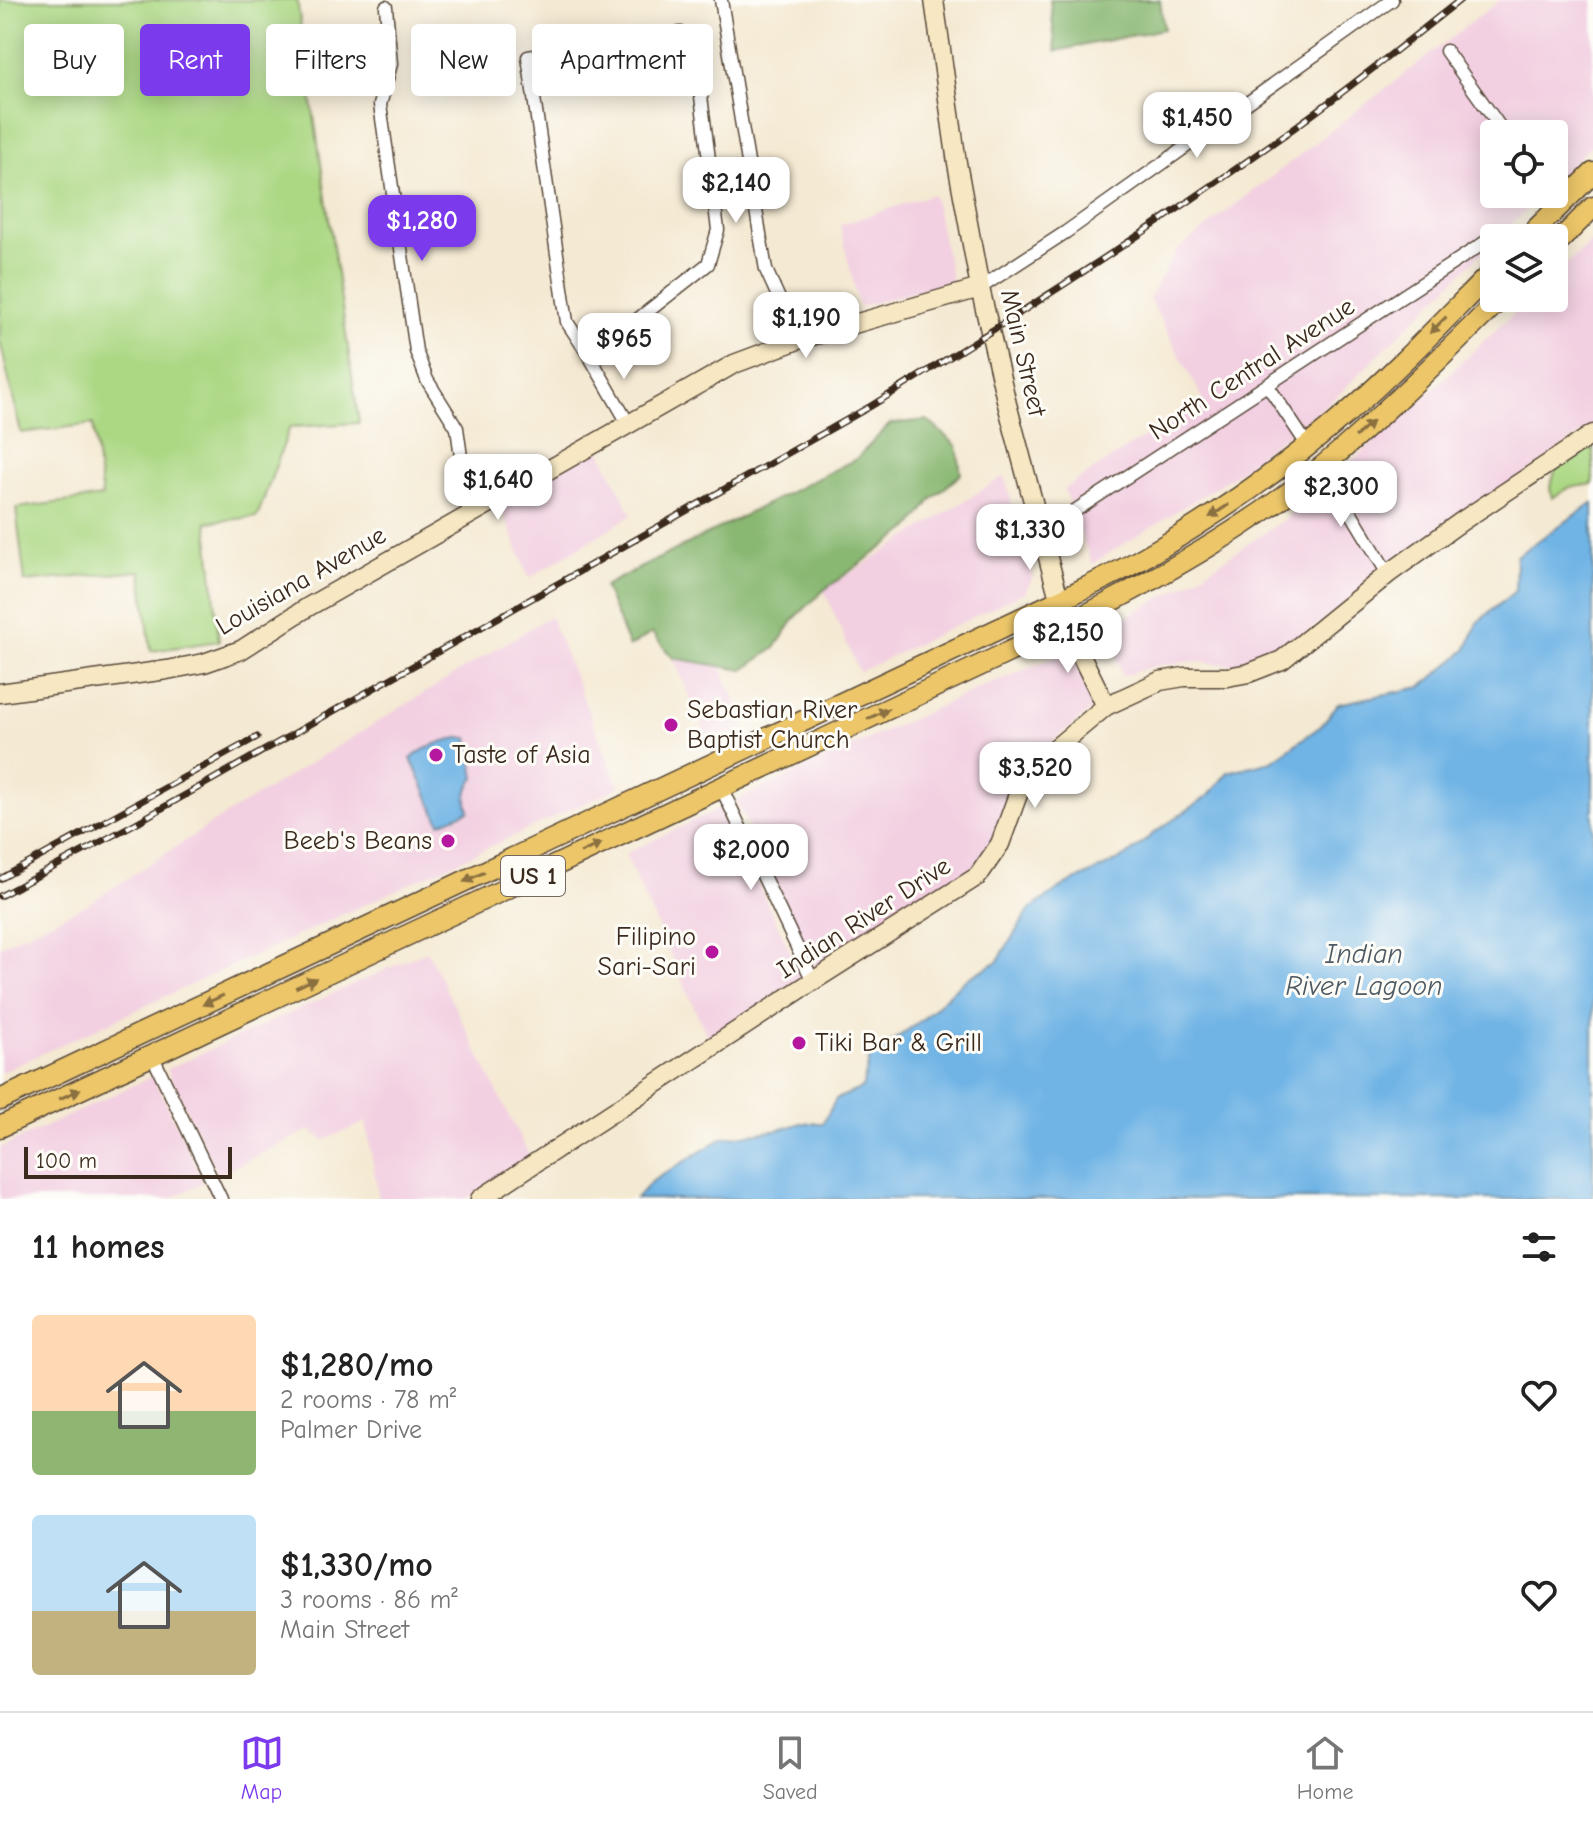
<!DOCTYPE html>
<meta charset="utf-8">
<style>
:root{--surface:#fff;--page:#f6f6f6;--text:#222;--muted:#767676;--line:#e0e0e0;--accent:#7c3aed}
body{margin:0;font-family:"Comic Neue",sans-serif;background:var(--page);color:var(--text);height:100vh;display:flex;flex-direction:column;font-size:30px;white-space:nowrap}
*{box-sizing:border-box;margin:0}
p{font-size:26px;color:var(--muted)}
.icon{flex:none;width:44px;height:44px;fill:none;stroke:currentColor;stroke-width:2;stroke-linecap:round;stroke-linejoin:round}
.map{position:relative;height:1199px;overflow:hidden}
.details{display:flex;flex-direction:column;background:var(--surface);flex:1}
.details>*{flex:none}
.hud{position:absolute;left:24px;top:24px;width:800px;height:72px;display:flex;gap:16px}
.controls{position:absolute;left:1480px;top:120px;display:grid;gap:16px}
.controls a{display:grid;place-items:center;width:88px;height:88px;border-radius:8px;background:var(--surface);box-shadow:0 4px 20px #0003;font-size:40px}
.scale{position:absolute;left:24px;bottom:20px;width:208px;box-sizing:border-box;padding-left:8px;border:4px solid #3b2a1e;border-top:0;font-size:22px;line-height:28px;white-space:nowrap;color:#3b2a1e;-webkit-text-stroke:6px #fdfcf7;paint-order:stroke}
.price{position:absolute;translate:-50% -68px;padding:0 18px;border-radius:16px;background:#fff;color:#222;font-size:26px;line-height:52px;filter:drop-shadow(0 2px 4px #0008)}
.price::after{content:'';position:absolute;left:50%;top:48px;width:24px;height:18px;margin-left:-12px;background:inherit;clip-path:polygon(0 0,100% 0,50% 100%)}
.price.current{background:var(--accent);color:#fff}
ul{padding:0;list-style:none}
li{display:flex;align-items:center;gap:24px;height:200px;padding:0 32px}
li span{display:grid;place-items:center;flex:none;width:224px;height:160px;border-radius:8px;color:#555}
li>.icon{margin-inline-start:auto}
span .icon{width:96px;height:96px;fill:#fffc;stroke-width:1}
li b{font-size:34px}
h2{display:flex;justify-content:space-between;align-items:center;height:96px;padding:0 32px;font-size:34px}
.pill{padding:0 28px;border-radius:8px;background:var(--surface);box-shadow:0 4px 20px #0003;font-size:28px;line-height:72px}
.pill.current{background:var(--accent);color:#fff}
.menu{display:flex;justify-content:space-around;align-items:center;height:112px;border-top:2px solid var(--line);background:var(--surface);font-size:22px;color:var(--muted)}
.menu a{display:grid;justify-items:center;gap:4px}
.menu .current{color:var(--accent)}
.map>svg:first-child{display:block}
.built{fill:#f2cfe1}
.green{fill:#acd884;stroke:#748151;stroke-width:2}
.forest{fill:#89b872;stroke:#627148;stroke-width:2}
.water{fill:#6fb4e5;stroke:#556f82;stroke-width:2}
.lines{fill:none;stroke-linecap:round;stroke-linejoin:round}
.street-casing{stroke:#574739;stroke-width:15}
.secondary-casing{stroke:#574739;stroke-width:21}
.primary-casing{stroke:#574739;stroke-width:23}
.street{stroke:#fff;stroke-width:12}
.secondary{stroke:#f7e8c3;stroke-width:18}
.primary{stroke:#ecc669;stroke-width:20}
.rail-casing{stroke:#3b2a1e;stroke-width:7}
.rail{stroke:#fdfcf7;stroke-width:4;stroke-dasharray:12;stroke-linecap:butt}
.oneway{fill:#8b7040}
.poi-dot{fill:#b5179e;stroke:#fdfcf7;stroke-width:3}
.labels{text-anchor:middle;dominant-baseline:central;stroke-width:6;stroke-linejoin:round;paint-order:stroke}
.shield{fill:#fdfcf7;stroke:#75695f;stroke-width:2}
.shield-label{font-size:24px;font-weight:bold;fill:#3b2a1e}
.street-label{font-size:26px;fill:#3b2a1e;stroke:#fdfcf7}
.poi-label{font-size:26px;fill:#3b2a1e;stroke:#fdfcf7;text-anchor:start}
.water-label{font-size:28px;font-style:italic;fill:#4d5a64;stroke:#fdfcf7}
</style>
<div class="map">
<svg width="1593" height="1199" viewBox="0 0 1593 1199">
<rect width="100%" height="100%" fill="#fdfcf7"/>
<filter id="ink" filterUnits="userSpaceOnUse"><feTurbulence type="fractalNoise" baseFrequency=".0125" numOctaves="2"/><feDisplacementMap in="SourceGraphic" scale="16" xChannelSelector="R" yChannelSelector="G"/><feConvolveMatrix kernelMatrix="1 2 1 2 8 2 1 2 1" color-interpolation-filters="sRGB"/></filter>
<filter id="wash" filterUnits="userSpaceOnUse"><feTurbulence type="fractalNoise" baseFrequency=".006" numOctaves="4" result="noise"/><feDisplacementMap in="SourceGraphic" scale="32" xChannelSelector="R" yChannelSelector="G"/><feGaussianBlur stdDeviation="1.8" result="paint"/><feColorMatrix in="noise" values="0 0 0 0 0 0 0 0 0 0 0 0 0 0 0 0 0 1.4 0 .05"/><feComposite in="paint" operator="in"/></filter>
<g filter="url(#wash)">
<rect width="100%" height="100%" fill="#f4e9d2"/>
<!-- built -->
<path class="built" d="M1500 0H1593V143L1554 182V134H1494V194H1542L1497 238H1494V241L1338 395 1230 478 1092 564 1064 489 1203 399 1149 298 1177 250Z
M933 194 952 281 859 307 840 225Z
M1593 240V425L1277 654 1233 665 1194 661 1155 666 1122 676 1107 627 1187 584 1284 520 1411 409 1530 298H1554V276Z
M599 448 632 515 529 578 500 504Z
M1004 476 1033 577 1025 592 859 672 824 590Z
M550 616 619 787 0 1073V946L88 904 211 824Z
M1070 651 1097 705 1032 758 993 842 972 871 817 970 736 800 968 693Z
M673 658 720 666 747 726 710 743Z
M722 807 803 979 709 1040 625 854Z
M427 951 530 1157 466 1199H379L366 1122 325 1140 309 1130 218 1175 167 1069Z
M153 1076 204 1182 170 1199H0V1148Z"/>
<!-- green -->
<path class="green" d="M0 0H297L359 423 290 427 257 517 207 522 219 641 151 651 141 571 25 582 16 508 102 497 93 424 21 433 0 341Z
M1593 444V484L1569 488 1552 498 1550 488 1556 468Z"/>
<!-- forest -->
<path class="forest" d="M1050 0H1160L1164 29 1056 51Z
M927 420 957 446 961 474 932 499 912 526 824 590 795 618 775 648 743 670 673 658 652 633 629 647 604 586 856 459 890 424Z"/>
<!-- water -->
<path class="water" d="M1593 503V1199H635L651 1182 723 1138 779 1130 801 1123H823L836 1099 862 1088 870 1057 923 1019 964 980 997 962 1030 909 1066 885 1127 856 1154 833 1209 795 1228 772 1272 761 1321 726 1338 704 1421 687 1466 650 1478 622 1515 591 1516 556Z
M458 738H468L475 778C466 788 465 799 469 811L440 823 411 759C424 747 441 741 458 738Z"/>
</g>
<g filter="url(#ink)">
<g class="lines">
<defs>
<path id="street" d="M721 0 766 270 798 340
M386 7 391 64 380 105 416 351 427 380 457 428 469 514
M1446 51 1505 134
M1547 194 1557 208
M980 288 1066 232 1392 0
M590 357 708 264 718 230 696 57 681 33 528 57 567 322 590 357 628 423
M1268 386 1308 446
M1323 466 1388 574
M1041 533 1487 241
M721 787 813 981
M152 1055 221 1199"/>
<path id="secondary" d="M934 0 957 163 980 288 1007 404 1066 625 1106 706
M0 693 167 670 204 663 241 650 308 607 734 364 798 340 980 288
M480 1199 813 981 978 876 1000 844 1021 786 1039 762 1106 706 1160 681 1184 677H1227L1249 673 1282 660 1388 574 1462 521 1593 434"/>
<path id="primary" d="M1527 238 1593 173
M1554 246 1593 207
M0 1100 1060 600C1085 588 1111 576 1136 562 1210 520 1280 471 1345 415 1397 370 1445 319 1494 270
M0 1127 1066 625C1156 579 1246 530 1324 465 1386 413 1443 355 1501 298"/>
</defs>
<!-- street casing -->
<use href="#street" class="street-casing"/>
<!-- secondary casing -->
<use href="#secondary" class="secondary-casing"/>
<!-- primary casing -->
<use href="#primary" class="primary-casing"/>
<!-- street -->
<use href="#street" class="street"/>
<!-- secondary -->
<use href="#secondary" class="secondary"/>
<!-- primary -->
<use href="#primary" class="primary"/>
<defs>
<path id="rail" d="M0 879 257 737
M0 896 136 823 871 406C1013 319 1152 229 1287 133 1346 91 1403 45 1460 0"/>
</defs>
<!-- rail casing -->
<use href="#rail" class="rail-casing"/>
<!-- rail -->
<use href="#rail" class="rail"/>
</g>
<!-- one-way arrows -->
<defs><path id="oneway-solid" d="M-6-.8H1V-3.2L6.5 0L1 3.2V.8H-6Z" transform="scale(2)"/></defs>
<g class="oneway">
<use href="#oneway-solid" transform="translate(1438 325) rotate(135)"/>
<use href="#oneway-solid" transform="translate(1364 429) rotate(-42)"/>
<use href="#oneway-solid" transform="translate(1219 511) rotate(147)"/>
<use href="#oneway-solid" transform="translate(878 714) rotate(-25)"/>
<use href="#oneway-solid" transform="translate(591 848) rotate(-25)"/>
<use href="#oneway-solid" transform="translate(474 877) rotate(155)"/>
<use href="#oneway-solid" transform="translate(306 983) rotate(-25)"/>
<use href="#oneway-solid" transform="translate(213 1000) rotate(155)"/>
<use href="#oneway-solid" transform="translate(70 1094) rotate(-25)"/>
</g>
</g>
<!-- markers -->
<g class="poi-dot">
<circle cx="671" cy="725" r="8"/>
<circle cx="436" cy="755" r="8"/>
<circle cx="448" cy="841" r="8"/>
<circle cx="712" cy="952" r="8"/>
<circle cx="799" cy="1043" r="8"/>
</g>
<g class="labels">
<!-- shield labels -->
<rect class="shield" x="501" y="856" width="64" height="40" rx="6"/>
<g class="shield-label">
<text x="533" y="876">US 1</text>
</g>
<!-- street labels -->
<g class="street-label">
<text transform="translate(1023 353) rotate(77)">Main Street</text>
<text transform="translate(1252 369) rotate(-33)">North Central Avenue</text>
<text transform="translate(301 581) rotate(-30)">Louisiana Avenue</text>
<text transform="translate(864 918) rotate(-33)">Indian River Drive</text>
</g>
<!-- poi labels -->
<g class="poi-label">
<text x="687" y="710">Sebastian River<tspan x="687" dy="30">Baptist Church</tspan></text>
<text x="452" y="755">Taste of Asia</text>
<text x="432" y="841" text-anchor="end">Beeb's Beans</text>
<text x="696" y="937" text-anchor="end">Filipino<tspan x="696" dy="30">Sari-Sari</tspan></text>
<text x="815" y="1043">Tiki Bar &amp; Grill</text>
</g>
<!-- water labels -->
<g class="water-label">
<text x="1364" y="954">Indian<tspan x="1364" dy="32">River Lagoon</tspan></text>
</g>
</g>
</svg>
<div class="controls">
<a><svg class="icon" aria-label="locate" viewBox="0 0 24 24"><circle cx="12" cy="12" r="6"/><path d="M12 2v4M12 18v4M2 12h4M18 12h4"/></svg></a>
<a><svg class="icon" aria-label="layers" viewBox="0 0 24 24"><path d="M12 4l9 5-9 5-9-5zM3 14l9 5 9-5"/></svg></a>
</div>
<div class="scale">100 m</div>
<b class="price" style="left:1197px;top:160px">$1,450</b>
<b class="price" style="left:736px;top:225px">$2,140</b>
<b class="price current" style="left:422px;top:263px">$1,280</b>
<b class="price" style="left:806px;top:360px">$1,190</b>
<b class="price" style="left:624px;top:381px">$965</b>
<b class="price" style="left:498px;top:522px">$1,640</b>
<b class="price" style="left:1341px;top:529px">$2,300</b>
<b class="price" style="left:1030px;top:572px">$1,330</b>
<b class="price" style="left:1068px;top:675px">$2,150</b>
<b class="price" style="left:1035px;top:810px">$3,520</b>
<b class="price" style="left:751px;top:892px">$2,000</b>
<div class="hud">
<a class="pill">Buy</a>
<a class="pill current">Rent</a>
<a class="pill">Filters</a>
<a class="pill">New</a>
<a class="pill">Apartment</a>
</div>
</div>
<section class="details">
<h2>11 homes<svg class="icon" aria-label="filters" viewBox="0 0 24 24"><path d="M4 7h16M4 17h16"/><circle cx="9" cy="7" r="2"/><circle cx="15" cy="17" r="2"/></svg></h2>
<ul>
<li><span style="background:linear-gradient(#ffd9b3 60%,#8fb573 0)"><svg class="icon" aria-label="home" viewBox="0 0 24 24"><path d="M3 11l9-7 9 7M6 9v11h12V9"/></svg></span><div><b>$1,280/mo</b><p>2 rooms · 78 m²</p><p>Palmer Drive</p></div><svg class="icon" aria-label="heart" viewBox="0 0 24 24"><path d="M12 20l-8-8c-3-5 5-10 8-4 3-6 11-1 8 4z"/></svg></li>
<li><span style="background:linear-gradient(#bfe0f5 60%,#c2b280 0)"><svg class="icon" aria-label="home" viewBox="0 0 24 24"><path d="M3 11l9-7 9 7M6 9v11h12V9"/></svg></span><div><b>$1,330/mo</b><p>3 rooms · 86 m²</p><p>Main Street</p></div><svg class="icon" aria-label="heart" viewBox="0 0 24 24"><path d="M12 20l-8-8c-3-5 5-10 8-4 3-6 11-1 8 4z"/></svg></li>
</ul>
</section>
<nav class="menu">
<a class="current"><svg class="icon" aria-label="map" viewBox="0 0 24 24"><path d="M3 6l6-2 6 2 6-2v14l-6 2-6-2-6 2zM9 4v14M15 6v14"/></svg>Map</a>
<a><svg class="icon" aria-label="saved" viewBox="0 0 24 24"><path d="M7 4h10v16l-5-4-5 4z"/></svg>Saved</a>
<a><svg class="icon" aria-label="home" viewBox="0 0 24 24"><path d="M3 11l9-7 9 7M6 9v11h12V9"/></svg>Home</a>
</nav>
